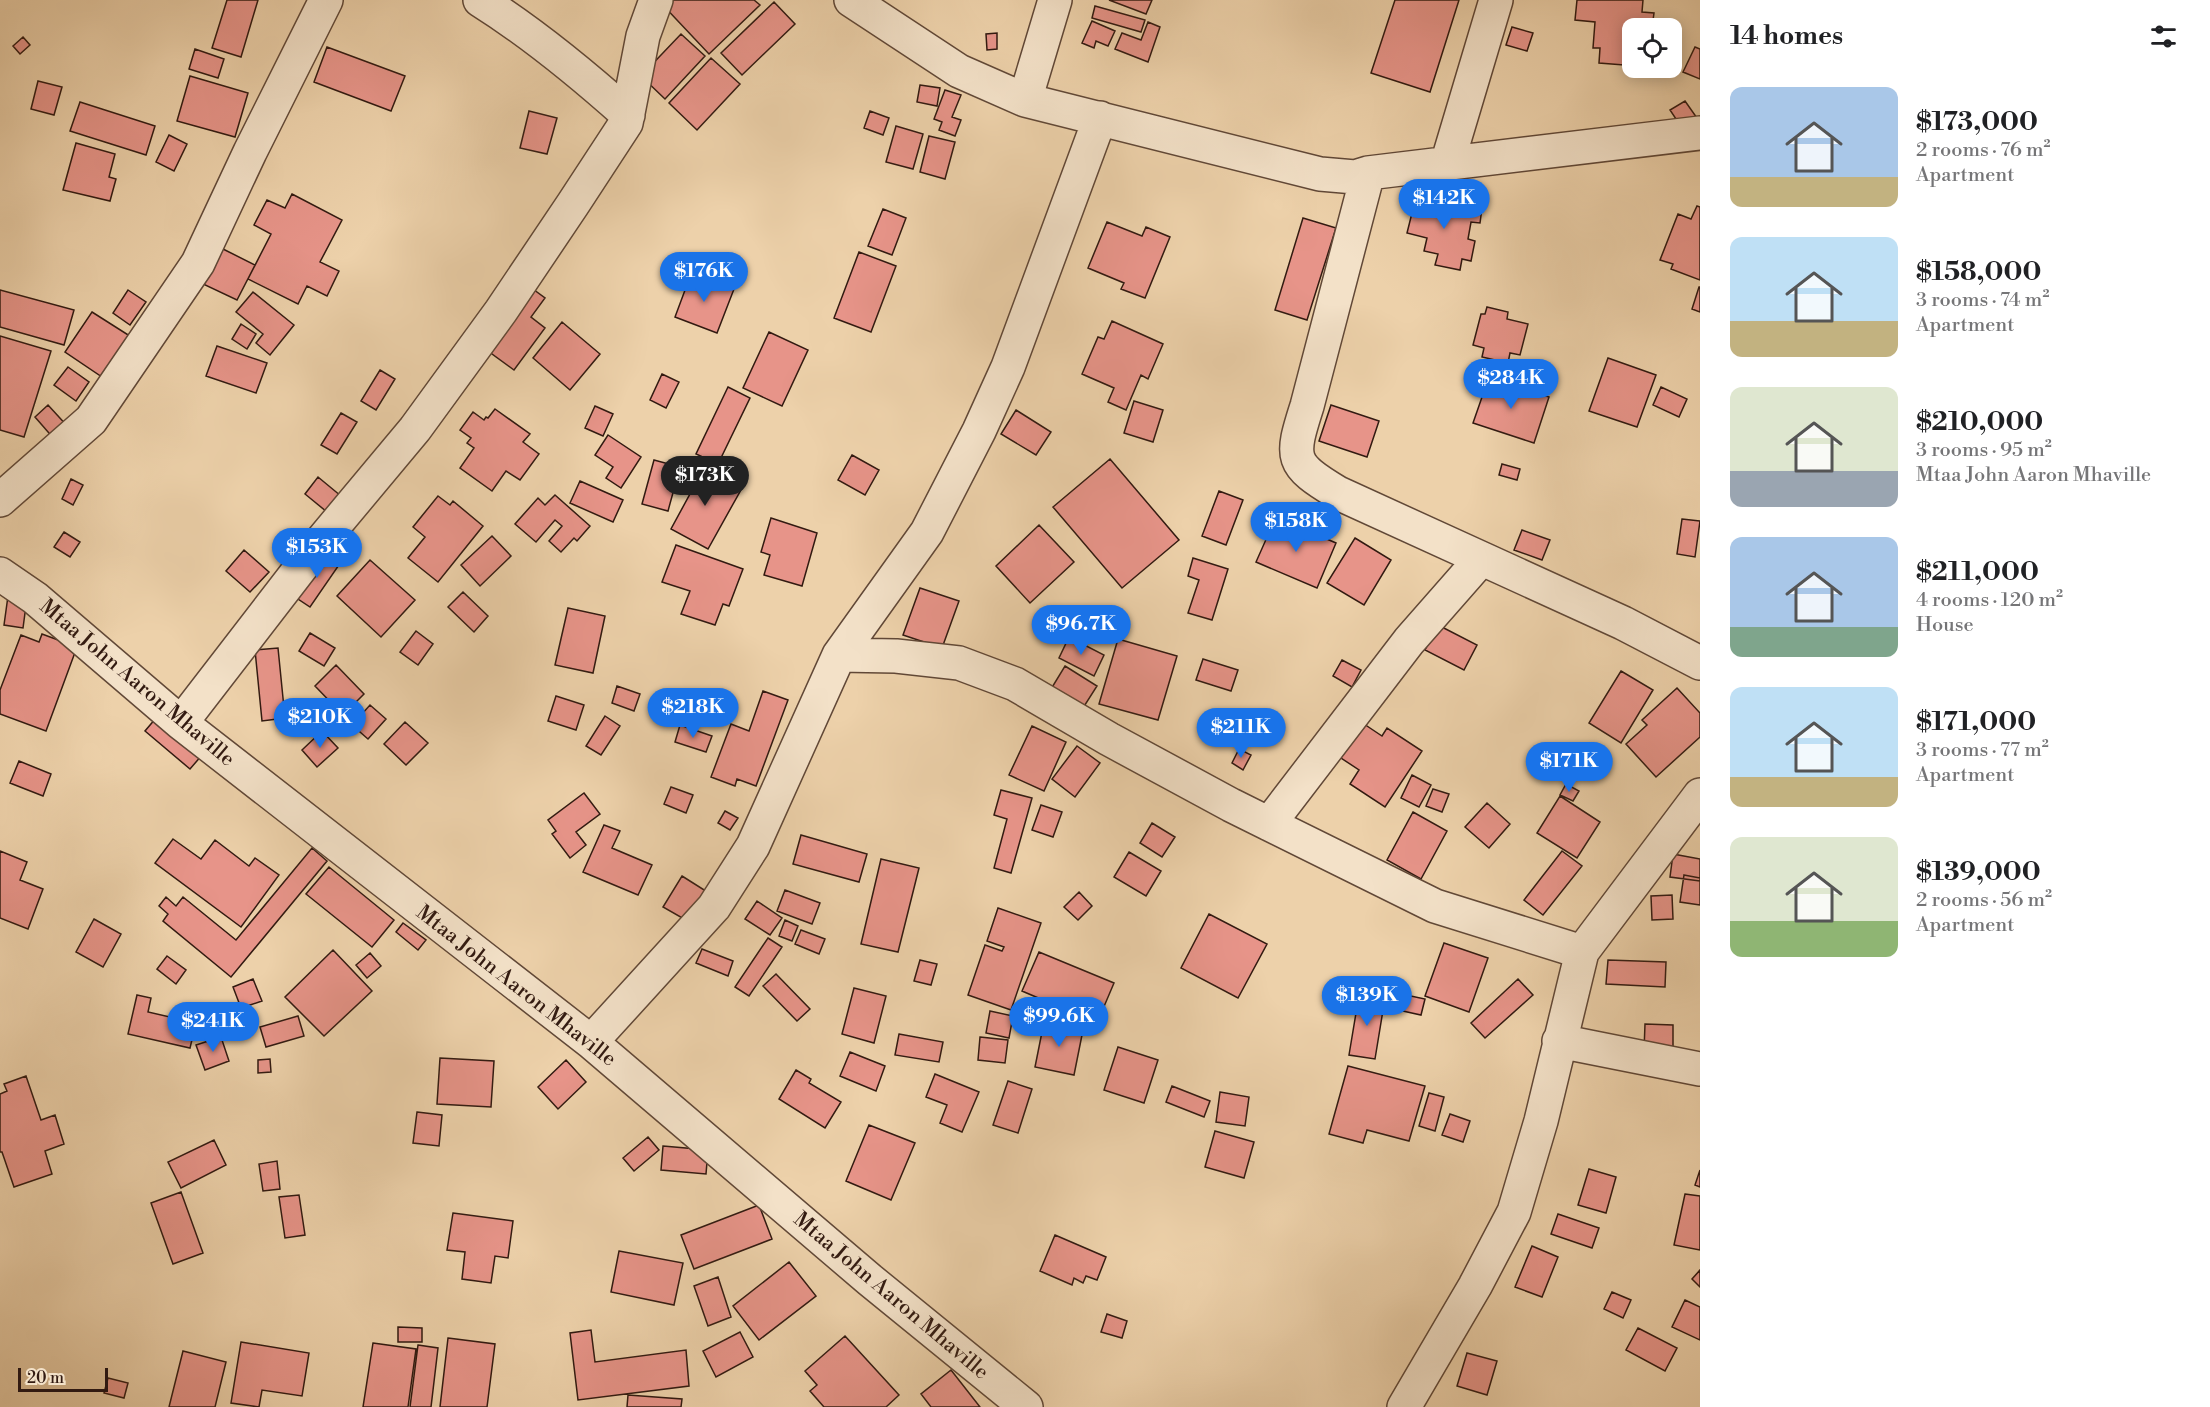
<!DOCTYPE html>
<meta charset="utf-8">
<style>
:root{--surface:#fff;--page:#f6f6f6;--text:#202124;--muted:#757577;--accent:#1a73e8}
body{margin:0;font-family:"Libre Bodoni",serif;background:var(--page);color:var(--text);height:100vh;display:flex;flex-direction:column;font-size:22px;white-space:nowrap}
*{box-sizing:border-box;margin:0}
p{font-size:20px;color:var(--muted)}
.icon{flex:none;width:33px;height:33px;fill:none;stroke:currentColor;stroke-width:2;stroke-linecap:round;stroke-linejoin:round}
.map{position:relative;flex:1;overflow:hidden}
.sheet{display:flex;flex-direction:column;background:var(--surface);width:510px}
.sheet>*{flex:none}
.tools{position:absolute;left:1622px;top:18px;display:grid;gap:12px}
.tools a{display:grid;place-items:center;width:60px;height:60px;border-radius:12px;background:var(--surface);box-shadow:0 3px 15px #0003;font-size:30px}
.scale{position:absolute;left:18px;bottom:15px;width:90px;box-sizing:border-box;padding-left:6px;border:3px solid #321a11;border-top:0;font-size:16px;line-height:21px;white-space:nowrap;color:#321a11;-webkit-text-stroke:4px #f3e1c8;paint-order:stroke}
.price{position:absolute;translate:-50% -51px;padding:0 14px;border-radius:21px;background:var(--accent);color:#fff;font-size:20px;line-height:39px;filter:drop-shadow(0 2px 3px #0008)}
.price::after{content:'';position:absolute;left:50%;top:36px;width:18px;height:14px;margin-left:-9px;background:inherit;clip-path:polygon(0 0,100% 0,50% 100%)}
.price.current{background:#222;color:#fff}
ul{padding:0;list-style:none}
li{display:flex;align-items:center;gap:18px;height:150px;padding:0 30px}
li span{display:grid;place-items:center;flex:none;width:168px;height:120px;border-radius:12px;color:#555}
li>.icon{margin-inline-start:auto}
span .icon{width:72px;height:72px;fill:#fffc;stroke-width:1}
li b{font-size:26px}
h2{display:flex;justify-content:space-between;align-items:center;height:72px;padding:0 30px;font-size:26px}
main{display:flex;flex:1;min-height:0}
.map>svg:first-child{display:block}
.building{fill:#e79489;stroke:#321a11;stroke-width:1.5}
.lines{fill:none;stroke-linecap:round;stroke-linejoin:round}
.minor-casing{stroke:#614837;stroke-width:36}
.minor{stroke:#f3e1c8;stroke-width:33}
.labels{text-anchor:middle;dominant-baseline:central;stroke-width:4.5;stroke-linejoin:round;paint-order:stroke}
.street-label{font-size:21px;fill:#321a11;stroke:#f3e1c8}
</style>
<main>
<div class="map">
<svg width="1700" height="1407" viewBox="0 0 1700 1407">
<rect width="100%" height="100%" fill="#edd1aa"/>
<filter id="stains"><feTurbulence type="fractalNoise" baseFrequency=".00333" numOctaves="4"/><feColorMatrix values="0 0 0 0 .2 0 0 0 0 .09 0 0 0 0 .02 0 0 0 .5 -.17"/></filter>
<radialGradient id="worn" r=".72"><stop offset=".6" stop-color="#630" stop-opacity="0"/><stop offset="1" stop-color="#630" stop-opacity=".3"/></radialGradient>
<!-- building -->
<path class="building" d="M227 0H258L241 57 212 48Z
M662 0H754L760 5 709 54 660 2Z
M1109 0H1152L1146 14Z
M1395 0H1459L1430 92 1371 73Z
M1577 0H1643L1642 12 1654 13 1652 28H1632V52L1625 51 1624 65 1599 63 1600 48H1593L1595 22 1575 20Z
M774 2 795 24 742 75 721 53Z
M1095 6 1145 20 1141 32 1092 18Z
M1092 21 1115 31 1108 46 1096 41 1094 48 1082 43Z
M1148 22 1160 27 1148 62 1115 49 1122 33 1141 40Z
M1512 27 1533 33 1527 51 1506 45Z
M997 33V49L987 50 986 34Z
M681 34 705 56 665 99 641 76Z
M23 37 30 45 20 54 13 46Z
M327 47 405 76 391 111 314 82Z
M1695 47 1700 49V79L1683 72Z
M195 49 224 59 218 78 189 69Z
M711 58 740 84 697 130 669 103Z
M190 76 248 93 235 137 177 121Z
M38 81 62 87 54 115 31 109Z
M920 85 940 88 937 106 917 102Z
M945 90 961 95 952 117 961 120 955 136 939 130 942 122 934 119Z
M1685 101 1697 118 1682 128 1670 110Z
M80 102 155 126 146 155 70 131Z
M529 111 557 118 547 154 520 148Z
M870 111 889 118 883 135 864 128Z
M896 126 923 134 913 169 886 162Z
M169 135 187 144 174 171 156 162Z
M929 136 955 142 945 179 920 172Z
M76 143 115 154 109 177 116 179 110 201 63 190Z
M1417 193 1459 203 1456 214 1470 217 1472 207 1482 208 1480 223 1471 222 1468 239 1475 241 1471 261 1462 259 1460 270 1435 265 1438 254 1424 251 1427 238 1407 233Z
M292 194 342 220 320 262 339 271 327 296 307 286 298 304 248 279 271 234 254 225 267 200 285 208Z
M1697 206 1700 207V280L1671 269 1673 264 1660 260 1678 214 1691 219Z
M883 209 906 218 892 255 868 246Z
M1303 218 1336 228 1307 320 1275 310Z
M1107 222 1142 236 1146 227 1170 237 1145 298 1121 289 1124 283 1088 268Z
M221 248 255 265 237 300 203 284Z
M859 252 896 266 871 332 834 318Z
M691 274 734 289 717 333 675 317Z
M526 284 545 298 531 317 545 328 514 370 488 351Z
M1699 287H1700V312L1692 309Z
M0 290 74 310 64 345 0 327Z
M128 290 146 302 130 325 113 313Z
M253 292 294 325 270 355 256 343 263 334 236 312Z
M1487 307 1508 312 1507 319 1528 324 1520 355 1510 353 1508 363 1482 357 1484 348 1473 345 1481 314H1485Z
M92 312 133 338 105 379 65 352Z
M1112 321 1163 344 1148 379 1141 375 1126 410 1108 402 1114 388 1082 374 1098 337 1104 339Z
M562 322 600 354 570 390 533 358Z
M241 324 256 334 247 349 232 339Z
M769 332 808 350 782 406 743 388Z
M0 336 51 351 24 437 0 430Z
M217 346 267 363 256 393 206 376Z
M1608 358 1656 375 1637 427 1589 411Z
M68 367 89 382 76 401 54 385Z
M380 370 395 379 376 410 361 401Z
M662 374 679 382 666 408 650 400Z
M1489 377 1549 397 1534 443 1473 423Z
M728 387 750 398 718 464 696 454Z
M1661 387 1687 399 1679 417 1653 405Z
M1134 401 1163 410 1153 442 1124 433Z
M48 405 69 428 55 440 35 417Z
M1331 405 1379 421 1367 457 1319 441Z
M595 406 613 414 603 436 585 428Z
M495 409 530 434 523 442 539 454 520 480 506 471 492 491 460 468 474 448 467 443 471 438 460 430 473 412 484 420 486 417 488 418Z
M1016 410 1051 432 1036 455 1001 434Z
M341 413 357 422 337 454 321 445Z
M608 435 641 457 621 488 606 478 613 467 595 455Z
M852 455 879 470 865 495 838 480Z
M1110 459 1179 540 1122 588 1053 507Z
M654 460 680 467 668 511 642 504Z
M1502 464 1520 469 1517 480 1499 475Z
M704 468 742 488 708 549 671 529 691 492 681 487 689 473 698 478Z
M318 477 341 496 327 512 305 494Z
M71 479 83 485 73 505 62 499Z
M580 481 623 500 613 522 570 503Z
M1219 491 1243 500 1226 545 1202 536Z
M555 495 590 526 577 541 574 538 561 552 549 541 562 526 555 520 536 542 515 524 538 498 545 505Z
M438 496 450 505 453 501 483 526 438 582 408 558 425 537 413 527Z
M1276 517 1336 543 1317 588 1256 562Z
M771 518 817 533 802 586 764 575 770 555 761 552Z
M1682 519 1700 521 1695 557 1677 554Z
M1039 525 1074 562 1030 603 996 566Z
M1522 530 1550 540 1542 560 1514 550Z
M64 532 80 542 70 557 54 547Z
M492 536 511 556 480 586 461 565Z
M1355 538 1391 560 1364 605 1327 583Z
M676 545 743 569 729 606 723 604 715 625 681 614 690 591 662 582Z
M244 550 269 572 250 592 226 571Z
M324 550 341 562 310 607 292 595Z
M1193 558 1228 569 1212 620 1188 613 1199 580 1188 576Z
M370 560 415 600 381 637 337 596Z
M920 588 959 601 942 648 903 635Z
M463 592 488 616 474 632 448 607Z
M8 596 27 598 23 628 4 625Z
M568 608 605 616 593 673 555 665Z
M1438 625 1477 645 1464 670 1425 650Z
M416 631 433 644 418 665 400 652Z
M310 633 335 648 324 666 299 651Z
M42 634 77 647 46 731 0 714V690L21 635 39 642Z
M1069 637 1104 655 1094 676 1059 658Z
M1118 639 1177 656 1158 720 1099 704Z
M278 648 285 718 262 721 255 650Z
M1203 659 1238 670 1231 691 1196 680Z
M1342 660 1361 670 1352 687 1333 676Z
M336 665 364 694 343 715 315 686Z
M1065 666 1097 686 1083 708 1051 689Z
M1621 671 1653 690 1621 743 1589 723Z
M617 686 640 694 634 711 612 703Z
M1677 688 1700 713V737L1656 777 1626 744 1647 725 1642 720Z
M763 691 788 700 756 786 737 779 735 786 711 777 731 724 749 731Z
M556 696 584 705 576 730 548 721Z
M370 705 386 719 368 739 352 725Z
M162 711 208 748 190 769 145 731Z
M605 716 620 726 601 755 586 746Z
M405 722 428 743 406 765 384 744Z
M1361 722 1382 736 1387 728 1422 751 1385 807 1350 784 1359 770 1338 756Z
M680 725 712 736 706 752 675 742Z
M1032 726 1066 742 1044 791 1009 775Z
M322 731 338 748 317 767 302 750Z
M1077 746 1100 763 1075 797 1052 779Z
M1239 749 1251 755 1243 770 1232 763Z
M19 761 51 774 43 796 10 783Z
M1412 775 1431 785 1419 807 1401 798Z
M1566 784 1579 791 1573 801 1560 795Z
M671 787 693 795 686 813 664 804Z
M1433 789 1449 794 1442 812 1426 806Z
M1001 790 1032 798 1011 873 994 868 1007 819 994 815Z
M584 793 600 814 576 832 586 845 570 858 552 834 556 831 548 820Z
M1560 796 1600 822 1577 858 1537 833Z
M1487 803 1510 824 1489 848 1465 827Z
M1041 805 1062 812 1053 837 1032 830Z
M725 811 738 818 730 830 718 823Z
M1413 812 1447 831 1421 879 1387 860Z
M1152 823 1175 837 1162 857 1140 843Z
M604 825 620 831 612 848 652 865 638 895 583 872Z
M801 835 867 854 859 882 793 864Z
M173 839 201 859 215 840 249 866 255 858 279 875 241 927 155 863Z
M312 848 327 861 231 977 163 921 168 914 159 906 166 897 176 906 183 897 236 940Z
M0 851 27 862 20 880 43 889 28 929 0 918Z
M1562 851 1582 866 1543 915 1524 900Z
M1129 852 1161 871 1146 896 1114 877Z
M1673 854 1700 859V881L1670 877Z
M881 859 919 868 898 952 861 944Z
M329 867 394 920 372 947 306 894Z
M1684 875 1700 878V905L1680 902Z
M682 876 709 893 691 923 663 907Z
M785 890 820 903 812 924 777 911Z
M1079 892 1092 906 1078 920 1064 907Z
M1672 895 1673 919 1652 920 1651 896Z
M757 901 782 918 770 935 745 919Z
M998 908 1041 923 1011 1010 968 995 985 945 1002 951 1004 947 987 941Z
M1209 914 1267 944 1238 998 1181 968Z
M94 919 121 934 103 967 76 952Z
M785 920 798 926 792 941 779 936Z
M403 923 426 940 418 950 396 932Z
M801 930 825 939 819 954 795 944Z
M768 938 782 947 749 996 735 987Z
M1444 943 1488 958 1469 1012 1425 996Z
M702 949 733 961 728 976 696 963Z
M333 950 372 991 324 1036 285 997Z
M1039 952 1114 983 1097 1023 1022 991Z
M370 953 381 966 367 978 356 965Z
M167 956 186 970 176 984 157 969Z
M920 960 937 964 931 985 914 981Z
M1608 960 1666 962 1665 987 1606 984Z
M776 974 810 1009 797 1021 763 986Z
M253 979 262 1001 241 1008 233 987Z
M1518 979 1533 995 1485 1038 1471 1023Z
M854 988 886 996 874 1043 842 1034Z
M1392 992 1425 999 1421 1015 1389 1008Z
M137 995 151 998 148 1012 196 1023 190 1048 128 1034Z
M1359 995 1385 998 1375 1059 1349 1055Z
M990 1011 1013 1016 1009 1038 986 1033Z
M298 1016 304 1036 266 1047 260 1027Z
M1044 1022 1083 1030 1074 1075 1035 1067Z
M1645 1024 1673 1025V1052L1644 1051Z
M899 1034 943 1042 939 1062 895 1055Z
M221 1037 229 1061 205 1070 196 1045Z
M980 1037 1008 1040 1005 1063 978 1060Z
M1118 1047 1158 1060 1144 1103 1104 1090Z
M850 1052 885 1066 876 1091 840 1076Z
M440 1058 494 1061 491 1107 437 1104Z
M270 1059 271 1072 258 1073V1060Z
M566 1060 586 1082 558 1109 538 1087Z
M1348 1066 1425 1086 1409 1141 1367 1130 1363 1143 1329 1134Z
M796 1070 811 1079 809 1083 841 1102 825 1128 779 1099Z
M935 1074 979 1092 962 1132 940 1123 947 1105 926 1097Z
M26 1076 41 1120 55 1115 64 1144 45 1151 52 1174 14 1187 2 1152H0V1094L7 1091 4 1084Z
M1008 1081 1032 1089 1018 1133 993 1125Z
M1172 1086 1210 1101 1204 1117 1166 1102Z
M1220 1092 1249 1097 1245 1126 1216 1122Z
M1429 1093 1444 1097 1435 1131 1419 1126Z
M417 1112 442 1115 439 1146 413 1143Z
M1450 1114 1470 1121 1463 1142 1442 1135Z
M869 1125 915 1143 891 1200 846 1181Z
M1215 1131 1254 1142 1244 1178 1205 1167Z
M648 1137 659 1150 634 1171 623 1158Z
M214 1140 226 1165 181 1188 168 1162Z
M663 1146 708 1150 706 1174 661 1170Z
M277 1161 280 1189 263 1191 259 1164Z
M1589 1169 1616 1177 1606 1213 1578 1205Z
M1700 1170V1187L1695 1185Z
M181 1192 203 1253 173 1264 151 1203Z
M1685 1194 1700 1196V1250L1674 1245Z
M299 1195 305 1235 285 1238 279 1197Z
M759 1205 772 1239 694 1269 681 1235Z
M453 1213 513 1221 508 1258 495 1256 491 1283 462 1279 465 1252 447 1250Z
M1558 1214 1599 1228 1592 1248 1551 1234Z
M1055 1235 1106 1257 1097 1280 1086 1276 1083 1283 1074 1278 1072 1285 1040 1271Z
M1532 1246 1558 1257 1542 1297 1515 1287Z
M619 1251 683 1263 674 1305 611 1292Z
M789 1262 816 1296 759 1340 733 1306Z
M1700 1270V1287L1692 1279Z
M718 1277 731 1317 708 1326 694 1286Z
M1612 1292 1631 1300 1623 1318 1604 1309Z
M1685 1300 1700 1307V1340L1672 1327Z
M1107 1314 1127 1321 1122 1338 1101 1332Z
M398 1327 422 1328V1342H398Z
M1638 1328 1677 1348 1665 1371 1626 1350Z
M591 1330 595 1362 686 1350 689 1386 578 1400 570 1333Z
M740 1332 753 1357 716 1377 703 1351Z
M845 1336 899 1395 886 1407H824L810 1391 817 1385 805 1371Z
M448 1338 495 1344 487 1407H440Z
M241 1342 309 1353 302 1396 262 1390 259 1407 231 1403Z
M373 1343 416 1349 408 1407H363Z
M418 1345 438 1348 431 1407H410Z
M183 1351 226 1362 215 1407H169Z
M1467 1353 1497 1361 1487 1395 1457 1386Z
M951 1370 980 1407H931L921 1394Z
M108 1378 128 1383 124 1398 104 1393Z
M628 1395 682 1399 681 1407H627Z"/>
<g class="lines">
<defs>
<path id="minor" d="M480 0C534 34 581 73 628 115
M851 0 959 71 1025 100 1320 174 1355 177 1368 173 1700 133
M1025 100 1055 0
M1447 164 1496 0
M1368 173 1307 406C1290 459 1290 464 1338 493L1623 623 1700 663
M0 500 91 420 198 263 250 152 326 0
M0 574 35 598 181 723 591 1042 870 1280 1026 1407
M839 655 896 656 959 663 1015 684 1109 739 1231 805 1435 906 1582 952
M181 723 319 544 415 429 501 311 573 204 626 123 643 36 656 0
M1269 824 1409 641 1481 559
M1559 1041 1700 1069
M591 1042 714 907 753 846 839 655 927 532 979 431 1008 367 1100 118
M1404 1407 1475 1286 1514 1212 1541 1121 1582 952 1700 795"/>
</defs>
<!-- minor casing -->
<use href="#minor" class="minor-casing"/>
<!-- minor -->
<use href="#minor" class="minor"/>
</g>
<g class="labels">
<!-- street labels -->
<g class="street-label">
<text transform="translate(137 683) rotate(40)">Mtaa John Aaron Mhaville</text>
<text transform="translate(516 986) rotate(38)">Mtaa John Aaron Mhaville</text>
<text transform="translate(891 1296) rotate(40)">Mtaa John Aaron Mhaville</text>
</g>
</g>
<rect width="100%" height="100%" filter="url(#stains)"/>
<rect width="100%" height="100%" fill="url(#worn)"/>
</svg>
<div class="tools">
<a><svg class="icon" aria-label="locate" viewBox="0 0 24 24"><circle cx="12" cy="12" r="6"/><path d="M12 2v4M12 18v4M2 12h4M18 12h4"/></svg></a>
</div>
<div class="scale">20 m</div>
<b class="price" style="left:1444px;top:230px">$142K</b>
<b class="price" style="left:704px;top:303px">$176K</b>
<b class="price" style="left:1511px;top:410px">$284K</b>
<b class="price current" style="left:705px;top:507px">$173K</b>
<b class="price" style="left:1296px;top:553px">$158K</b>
<b class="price" style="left:317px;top:579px">$153K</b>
<b class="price" style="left:1081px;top:656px">$96.7K</b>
<b class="price" style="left:693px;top:739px">$218K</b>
<b class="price" style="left:320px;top:749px">$210K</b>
<b class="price" style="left:1241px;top:759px">$211K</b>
<b class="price" style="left:1569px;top:793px">$171K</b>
<b class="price" style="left:1367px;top:1027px">$139K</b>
<b class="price" style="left:1059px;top:1048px">$99.6K</b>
<b class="price" style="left:213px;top:1053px">$241K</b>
</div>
<section class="sheet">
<h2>14 homes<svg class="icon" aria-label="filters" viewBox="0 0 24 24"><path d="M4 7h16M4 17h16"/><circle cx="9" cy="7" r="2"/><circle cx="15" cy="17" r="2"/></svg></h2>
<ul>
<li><span style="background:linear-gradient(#a9c7e8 75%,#c2b280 0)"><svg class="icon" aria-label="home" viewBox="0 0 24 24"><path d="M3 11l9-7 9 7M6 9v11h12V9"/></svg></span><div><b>$173,000</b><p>2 rooms · 76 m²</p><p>Apartment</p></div></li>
<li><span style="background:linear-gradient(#bfe0f5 70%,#c2b280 0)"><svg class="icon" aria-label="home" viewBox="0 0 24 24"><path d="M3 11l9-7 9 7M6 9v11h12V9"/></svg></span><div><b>$158,000</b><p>3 rooms · 74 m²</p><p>Apartment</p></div></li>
<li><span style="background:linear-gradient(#dfe7d0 70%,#9aa5b1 0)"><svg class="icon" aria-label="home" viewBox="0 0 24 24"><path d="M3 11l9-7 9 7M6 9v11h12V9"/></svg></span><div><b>$210,000</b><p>3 rooms · 95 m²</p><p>Mtaa John Aaron Mhaville</p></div></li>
<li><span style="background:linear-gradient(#a9c7e8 75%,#7fa58c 0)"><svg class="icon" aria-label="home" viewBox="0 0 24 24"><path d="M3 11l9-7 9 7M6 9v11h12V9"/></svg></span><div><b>$211,000</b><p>4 rooms · 120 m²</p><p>House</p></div></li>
<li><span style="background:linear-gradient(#bfe0f5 75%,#c2b280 0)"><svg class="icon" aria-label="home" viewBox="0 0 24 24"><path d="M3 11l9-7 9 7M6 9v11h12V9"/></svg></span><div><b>$171,000</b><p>3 rooms · 77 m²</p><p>Apartment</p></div></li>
<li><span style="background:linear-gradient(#dfe7d0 70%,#8fb573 0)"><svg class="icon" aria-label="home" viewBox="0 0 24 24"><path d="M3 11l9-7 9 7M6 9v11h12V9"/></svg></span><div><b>$139,000</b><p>2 rooms · 56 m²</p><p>Apartment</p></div></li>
</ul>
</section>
</main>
